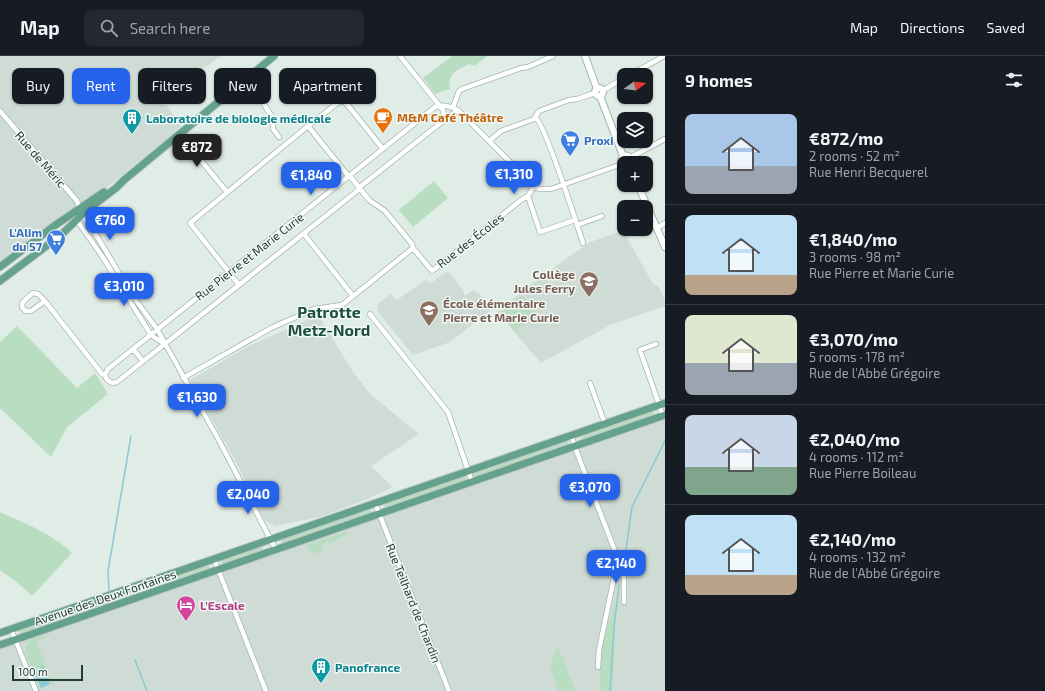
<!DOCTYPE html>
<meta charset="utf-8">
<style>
:root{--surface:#171b24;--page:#242831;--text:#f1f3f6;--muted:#9ea1a6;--line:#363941;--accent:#2563eb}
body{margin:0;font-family:"Exo 2",sans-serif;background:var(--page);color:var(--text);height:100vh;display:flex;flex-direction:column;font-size:15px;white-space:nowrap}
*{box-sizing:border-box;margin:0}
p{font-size:13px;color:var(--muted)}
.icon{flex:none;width:22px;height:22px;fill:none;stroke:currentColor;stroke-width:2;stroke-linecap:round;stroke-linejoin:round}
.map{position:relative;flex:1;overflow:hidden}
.drawer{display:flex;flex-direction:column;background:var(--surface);width:380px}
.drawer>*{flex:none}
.banner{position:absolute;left:12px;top:12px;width:380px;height:36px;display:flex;gap:8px}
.needle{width:26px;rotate:75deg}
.tools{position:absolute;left:617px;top:12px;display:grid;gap:8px}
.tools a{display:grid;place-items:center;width:36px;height:36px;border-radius:8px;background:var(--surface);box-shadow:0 1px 3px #0004;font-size:20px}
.scale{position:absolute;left:12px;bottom:10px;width:71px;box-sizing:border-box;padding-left:4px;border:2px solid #213c33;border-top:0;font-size:11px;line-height:14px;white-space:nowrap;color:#213c33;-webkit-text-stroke:3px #f1f8f4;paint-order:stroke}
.price{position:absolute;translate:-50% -34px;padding:0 9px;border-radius:8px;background:var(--accent);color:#fff;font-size:13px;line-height:26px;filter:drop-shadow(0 1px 2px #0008)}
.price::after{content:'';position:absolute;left:50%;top:24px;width:12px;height:9px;margin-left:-6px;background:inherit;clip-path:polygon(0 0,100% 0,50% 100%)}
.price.selected{background:#222;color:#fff}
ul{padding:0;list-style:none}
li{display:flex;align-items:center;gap:12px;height:100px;padding:0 20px}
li+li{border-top:1px solid var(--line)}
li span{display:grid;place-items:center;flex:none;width:112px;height:80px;border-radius:8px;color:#555}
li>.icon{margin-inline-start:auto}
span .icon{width:48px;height:48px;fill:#fffc;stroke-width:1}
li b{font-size:17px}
h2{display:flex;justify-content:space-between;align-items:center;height:48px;padding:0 20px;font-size:17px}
.tag{padding:0 14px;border-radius:8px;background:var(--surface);box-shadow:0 1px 3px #0004;font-size:14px;line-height:36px}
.tag.selected{background:var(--accent);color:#fff}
header{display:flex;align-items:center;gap:24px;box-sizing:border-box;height:56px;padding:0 20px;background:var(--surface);border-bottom:1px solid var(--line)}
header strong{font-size:19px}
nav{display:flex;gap:22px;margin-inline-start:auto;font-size:14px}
.search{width:280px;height:36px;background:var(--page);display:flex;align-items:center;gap:10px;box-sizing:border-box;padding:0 14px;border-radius:8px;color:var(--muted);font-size:15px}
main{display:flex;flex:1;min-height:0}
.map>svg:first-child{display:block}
.built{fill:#cfdbd5}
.green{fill:#b9ddc1}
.water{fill:#87cbd2}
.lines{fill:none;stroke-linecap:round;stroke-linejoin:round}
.stream{stroke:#87cbd2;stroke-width:1.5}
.street-casing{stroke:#a3b4ad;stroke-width:6}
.secondary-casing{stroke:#9fb7ad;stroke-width:8}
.primary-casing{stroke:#c1c8c6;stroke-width:9}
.street{stroke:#fff;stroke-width:4.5}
.secondary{stroke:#fff;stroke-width:6}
.primary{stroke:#64a28e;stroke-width:7}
.labels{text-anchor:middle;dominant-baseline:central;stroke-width:3;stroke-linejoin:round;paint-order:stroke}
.food-label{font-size:12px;font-weight:bold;fill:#c56008;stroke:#f1f8f4;text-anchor:start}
.culture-label{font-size:12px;font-weight:bold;fill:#0d838f;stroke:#f1f8f4;text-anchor:start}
.shop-label{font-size:12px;font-weight:bold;fill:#366cbe;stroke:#f1f8f4;text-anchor:start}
.street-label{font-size:12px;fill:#213c33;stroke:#f1f8f4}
.education-label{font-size:12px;font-weight:bold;fill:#785e54;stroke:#f1f8f4;text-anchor:end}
.hotel-label{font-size:12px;font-weight:bold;fill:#b23c85;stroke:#f1f8f4;text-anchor:start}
.district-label{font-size:16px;font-weight:bold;fill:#1c4f40;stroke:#f1f8f4}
</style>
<header>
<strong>Map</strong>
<div class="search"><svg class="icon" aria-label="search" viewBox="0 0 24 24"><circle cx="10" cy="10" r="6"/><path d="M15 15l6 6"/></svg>Search here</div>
<nav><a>Map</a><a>Directions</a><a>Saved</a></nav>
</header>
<main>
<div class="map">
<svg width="665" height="635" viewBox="0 0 665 635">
<rect width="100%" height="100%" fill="#e0ece6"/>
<!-- built -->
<path class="built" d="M0 0H221L162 42 181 70 162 87 93 142 0 209Z
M623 175 653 228 658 230 665 243V250L610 269 541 307 497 256 539 222 590 186Z
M446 216 450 217 462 233 465 240 473 234 481 239 492 253 450 286 413 299 378 256 377 251 378 248 391 238 397 244 425 224 429 227H431Z
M318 259 353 316 370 338 419 378 371 410 393 431 367 443 323 460 275 470 265 465 235 404 190 324 247 291Z
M665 359V635H0V589Z"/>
<!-- green -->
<path class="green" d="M452 0H487L475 10 469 8C456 15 447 17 450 33L435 38 423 22Z
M434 125 448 142 413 171 399 154Z
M522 239 537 257 526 265 512 247Z
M512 249 526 266 515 275 501 257Z
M17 270 77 332 95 317 108 338 67 371 51 401 0 352V286Z
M651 354 654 357V360L581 385 580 384 581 381Z
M566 384 569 387 570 389 474 422 472 417Z
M465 419 467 424 386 453 384 450 387 446Z
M369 453 371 454 372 458 282 488 281 486V483Z
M0 456C24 467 53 478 72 497L32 540 18 527 0 514Z
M347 475V479L340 482 331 487 327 485 324 487 320 498 309 495 307 489Z
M262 490 264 495 224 509 221 506 222 504Z
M207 509 209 510V514L137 539 135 536V533Z
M125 537 128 539V542L21 579 19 576 20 573Z
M616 545 613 635H600L601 593Z
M48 578 47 581 36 585 54 630 50 628 43 610 41 631 44 630 43 633 40 634 25 595 29 584Z
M557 589 576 635H559L550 611Z"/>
<!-- water -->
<path class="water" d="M43 610 50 628 41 632 34 614Z"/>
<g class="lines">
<!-- stream -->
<path class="stream" d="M625 501 632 451 665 385
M109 535 108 515 131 380
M135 604 147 635
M610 635 614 572 619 529"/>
<defs>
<path id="street" d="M400 0 443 54 444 59 443 65
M630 19 664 0
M246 23 258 38 273 63V73L279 81
M602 35 624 22
M453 51 459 35 462 33 521 12 528 11 553 0
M0 55 77 145 82 159 92 172 132 239 157 273 221 388 276 494
M459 55 454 57 443 65 361 130 357 135 117 326 112 327 107 324 105 319 108 313 435 51C444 48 451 50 459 55L534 130 539 133H551L622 108
M535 61C545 67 577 169 583 187
M179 78 227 136
M489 85 501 75 534 63 539 55 569 44 577 43 595 37
M630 101 635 99 665 83
M350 120 369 144 385 155 412 188 413 192
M349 121 308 70 339 46 342 45 346 47 383 93
M528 140 540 176 575 164
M76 163 102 200 151 279 163 287
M577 169 602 160
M657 172 665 167
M304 178 353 240
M239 229 190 167 308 70
M45 245 31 255H26C16 249 27 242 33 237L38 238 45 245 102 318 105 319
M370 258 448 356 472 426
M656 288 640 294 663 360
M133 293 143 305
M183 322 271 272 314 253 342 249 413 192 432 215 521 144 528 140 534 130
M590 327 605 368
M571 379 579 402 620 508 624 523V546
M375 447 449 635
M214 503 266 635
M11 573 36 635
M598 611 599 594 615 517 622 515"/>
<path id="secondary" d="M585 0 597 33
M595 36a4 4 0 1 1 8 0a4 4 0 1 1-8 0Z
M600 40 623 100
M624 109 621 104C622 99 627 98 631 102V107
M638 129 665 191"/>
<path id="primary" d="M0 211 54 170 104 136
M0 225 61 179 86 155 116 132 124 124 274 0
M0 577 665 347
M0 589 665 359"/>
</defs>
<!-- street casing -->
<use href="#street" class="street-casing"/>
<!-- secondary casing -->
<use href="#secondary" class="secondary-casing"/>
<!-- primary casing -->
<use href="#primary" class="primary-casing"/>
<!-- street -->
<use href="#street" class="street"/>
<!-- secondary -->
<use href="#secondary" class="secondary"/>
<!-- primary -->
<use href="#primary" class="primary"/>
</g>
<!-- icons -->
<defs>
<symbol id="cafe-pin" viewBox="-11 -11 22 30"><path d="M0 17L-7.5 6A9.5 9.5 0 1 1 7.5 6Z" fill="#e8710a" stroke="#f1f8f4"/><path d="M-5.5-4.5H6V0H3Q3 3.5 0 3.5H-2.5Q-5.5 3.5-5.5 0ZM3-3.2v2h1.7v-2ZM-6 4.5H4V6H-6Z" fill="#fff"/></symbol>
<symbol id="building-pin" viewBox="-11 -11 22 30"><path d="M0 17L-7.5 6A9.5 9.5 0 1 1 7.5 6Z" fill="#0f9aa8" stroke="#f1f8f4"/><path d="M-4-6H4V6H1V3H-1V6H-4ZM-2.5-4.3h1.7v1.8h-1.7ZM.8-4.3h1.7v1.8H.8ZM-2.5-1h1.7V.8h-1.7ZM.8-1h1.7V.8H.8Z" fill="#fff"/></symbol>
<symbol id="supermarket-pin" viewBox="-11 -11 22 30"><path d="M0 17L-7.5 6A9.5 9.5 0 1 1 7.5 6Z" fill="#3f7fe0" stroke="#f1f8f4"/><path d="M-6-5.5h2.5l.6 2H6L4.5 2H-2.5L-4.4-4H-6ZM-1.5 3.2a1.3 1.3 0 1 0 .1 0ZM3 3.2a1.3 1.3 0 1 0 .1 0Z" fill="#fff"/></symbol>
<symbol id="school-pin" viewBox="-11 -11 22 30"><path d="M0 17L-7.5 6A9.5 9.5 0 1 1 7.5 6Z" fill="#8d6e63" stroke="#f1f8f4"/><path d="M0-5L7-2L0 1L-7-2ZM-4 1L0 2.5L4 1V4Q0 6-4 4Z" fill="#fff"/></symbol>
<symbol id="hotel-pin" viewBox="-11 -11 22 30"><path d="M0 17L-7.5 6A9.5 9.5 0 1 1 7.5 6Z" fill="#d1479c" stroke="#f1f8f4"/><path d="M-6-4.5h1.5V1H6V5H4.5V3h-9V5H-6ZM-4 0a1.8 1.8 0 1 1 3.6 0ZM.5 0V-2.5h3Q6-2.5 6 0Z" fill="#fff"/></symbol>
</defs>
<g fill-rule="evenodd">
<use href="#cafe-pin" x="372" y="50" width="22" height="30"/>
<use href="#building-pin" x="121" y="51" width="22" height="30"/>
<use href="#supermarket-pin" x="559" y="73" width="22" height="30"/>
<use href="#supermarket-pin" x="45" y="172" width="22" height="30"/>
<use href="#school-pin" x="578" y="214" width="22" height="30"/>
<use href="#school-pin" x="418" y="243" width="22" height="30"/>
<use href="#hotel-pin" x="175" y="538" width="22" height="30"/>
<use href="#building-pin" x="310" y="600" width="22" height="30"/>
</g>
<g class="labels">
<!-- food labels -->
<g class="food-label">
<text x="397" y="61">M&amp;M Café Théâtre</text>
</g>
<!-- culture labels -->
<g class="culture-label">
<text x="146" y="62">Laboratoire de biologie médicale</text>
<text x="335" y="611">Panofrance</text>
</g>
<!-- shop labels -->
<g class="shop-label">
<text x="584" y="84">Proxi</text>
<text x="42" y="176" text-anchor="end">L'Alim<tspan x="42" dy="14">du 57</tspan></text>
</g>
<!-- street labels -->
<g class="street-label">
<text transform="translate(41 103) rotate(49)">Rue de Méric</text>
<text transform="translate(470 184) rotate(-38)">Rue des Écoles</text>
<text transform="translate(249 200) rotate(-38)">Rue Pierre et Marie Curie</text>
<text transform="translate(105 541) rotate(-19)">Avenue des Deux Fontaines</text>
<text transform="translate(414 547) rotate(68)">Rue Teilhard de Chardin</text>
</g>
<!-- education labels -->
<g class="education-label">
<text x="575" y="218">Collège<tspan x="575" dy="14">Jules Ferry</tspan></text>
<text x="443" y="247" text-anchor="start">École élémentaire<tspan x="443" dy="14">Pierre et Marie Curie</tspan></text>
</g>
<!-- hotel labels -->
<g class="hotel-label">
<text x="200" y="549">L'Escale</text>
</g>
<!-- district labels -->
<g class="district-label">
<text x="329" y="255">Patrotte<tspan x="329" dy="18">Metz-Nord</tspan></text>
</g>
</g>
</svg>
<div class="tools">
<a><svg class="needle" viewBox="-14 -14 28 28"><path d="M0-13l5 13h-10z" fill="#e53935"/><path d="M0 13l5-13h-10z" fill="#9ea1a6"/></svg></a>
<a><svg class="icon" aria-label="layers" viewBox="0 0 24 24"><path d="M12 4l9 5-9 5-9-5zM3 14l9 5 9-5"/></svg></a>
<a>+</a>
<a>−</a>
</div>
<div class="scale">100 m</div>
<b class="price selected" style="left:197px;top:112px">€872</b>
<b class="price" style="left:514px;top:139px">€1,310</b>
<b class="price" style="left:311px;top:140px">€1,840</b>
<b class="price" style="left:110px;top:185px">€760</b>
<b class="price" style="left:124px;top:251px">€3,010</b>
<b class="price" style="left:197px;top:362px">€1,630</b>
<b class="price" style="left:590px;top:452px">€3,070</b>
<b class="price" style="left:248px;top:459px">€2,040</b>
<b class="price" style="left:616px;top:528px">€2,140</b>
<div class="banner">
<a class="tag">Buy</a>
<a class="tag selected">Rent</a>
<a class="tag">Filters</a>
<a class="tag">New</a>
<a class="tag">Apartment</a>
</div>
</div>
<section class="drawer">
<h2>9 homes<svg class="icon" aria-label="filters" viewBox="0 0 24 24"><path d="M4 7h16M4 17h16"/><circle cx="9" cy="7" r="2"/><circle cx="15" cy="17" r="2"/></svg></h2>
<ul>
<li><span style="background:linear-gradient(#a9c7e8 65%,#9aa5b1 0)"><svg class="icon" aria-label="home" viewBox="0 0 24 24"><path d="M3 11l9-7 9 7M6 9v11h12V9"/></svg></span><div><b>€872/mo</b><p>2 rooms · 52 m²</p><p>Rue Henri Becquerel</p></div></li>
<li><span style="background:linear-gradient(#bfe0f5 75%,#b9a48a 0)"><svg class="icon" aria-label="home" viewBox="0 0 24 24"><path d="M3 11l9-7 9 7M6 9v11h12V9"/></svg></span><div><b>€1,840/mo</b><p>3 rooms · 98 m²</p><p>Rue Pierre et Marie Curie</p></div></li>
<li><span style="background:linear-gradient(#dfe7d0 60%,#9aa5b1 0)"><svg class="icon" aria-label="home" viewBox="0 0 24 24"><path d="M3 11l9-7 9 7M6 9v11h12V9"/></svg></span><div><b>€3,070/mo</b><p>5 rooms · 178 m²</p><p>Rue de l'Abbé Grégoire</p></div></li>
<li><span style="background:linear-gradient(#c9d6e8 65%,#7fa58c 0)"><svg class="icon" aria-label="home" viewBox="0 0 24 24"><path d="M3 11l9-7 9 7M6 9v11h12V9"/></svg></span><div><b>€2,040/mo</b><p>4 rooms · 112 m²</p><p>Rue Pierre Boileau</p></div></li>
<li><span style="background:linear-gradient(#bfe0f5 75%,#b9a48a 0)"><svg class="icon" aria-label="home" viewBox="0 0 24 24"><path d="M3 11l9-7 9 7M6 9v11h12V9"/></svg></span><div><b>€2,140/mo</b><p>4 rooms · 132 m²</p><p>Rue de l'Abbé Grégoire</p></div></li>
</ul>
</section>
</main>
